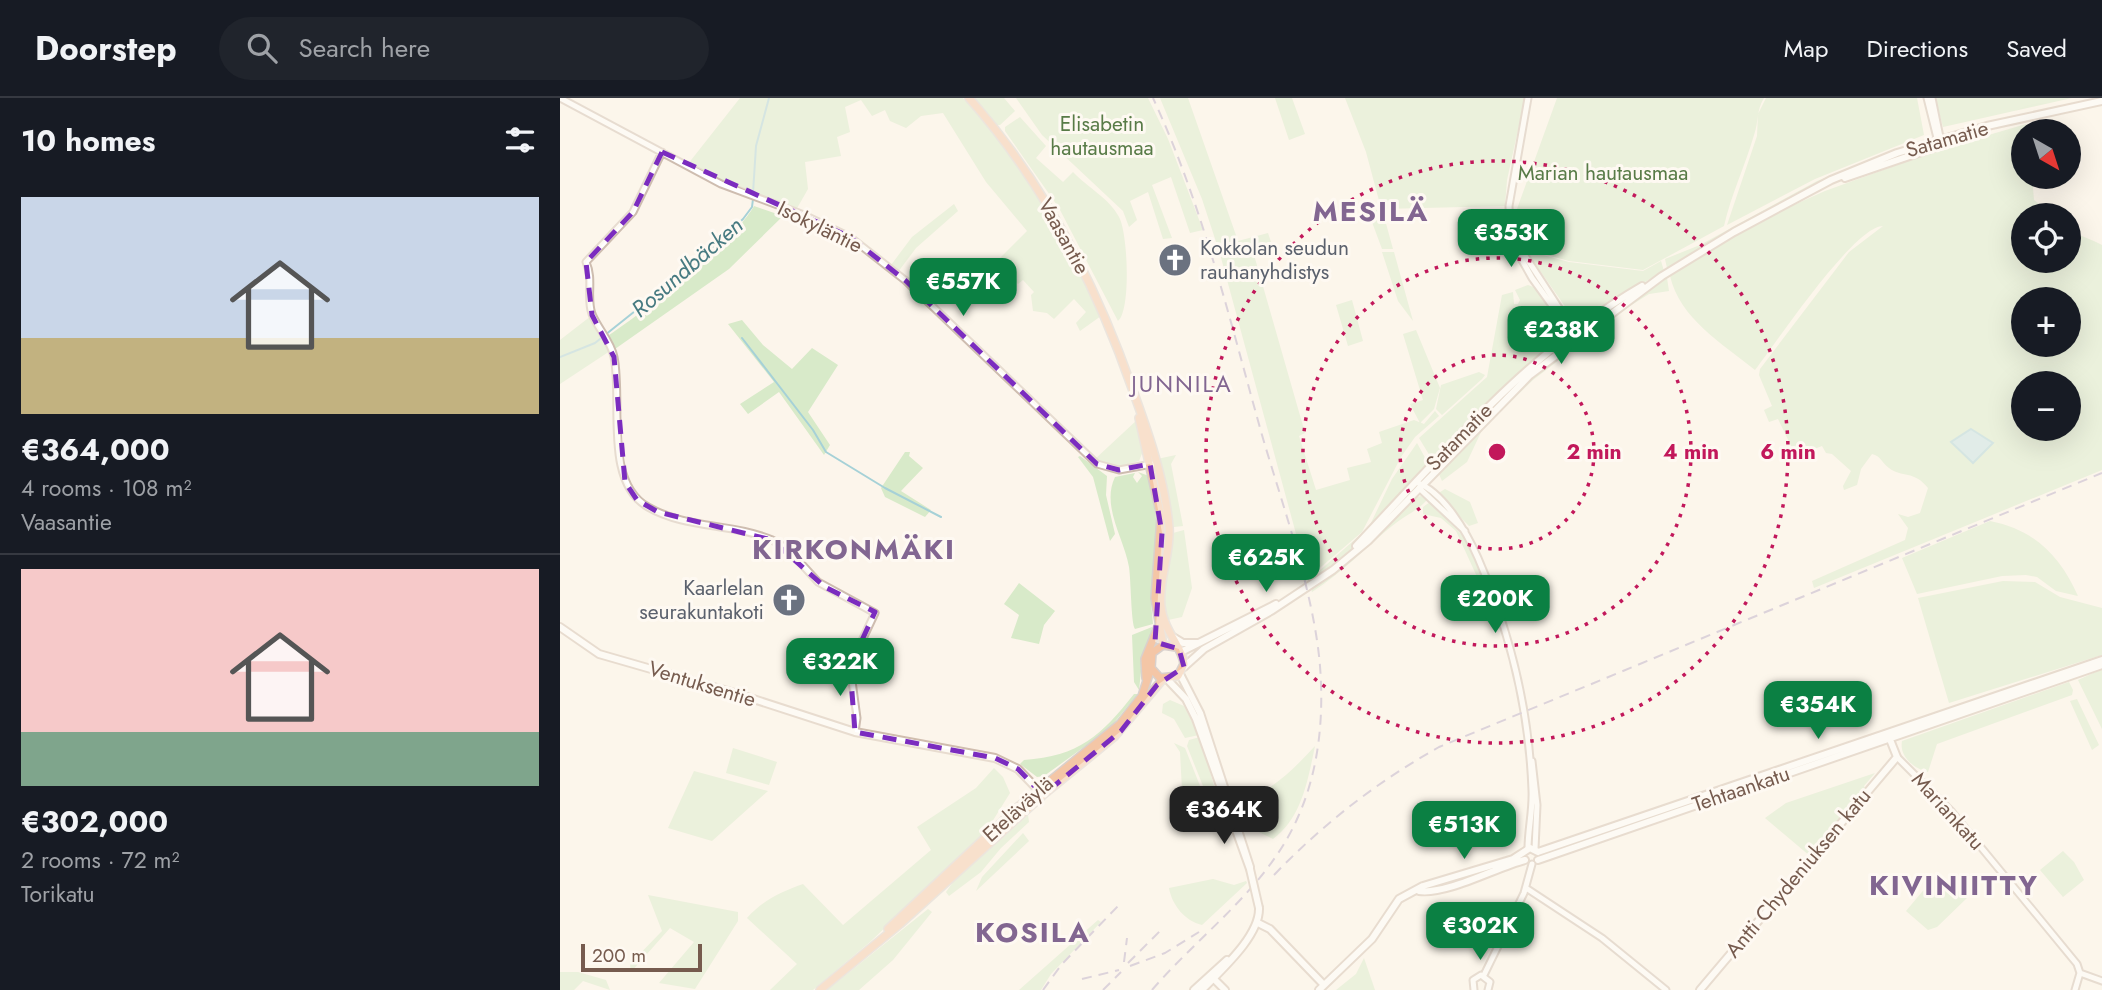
<!DOCTYPE html>
<meta charset="utf-8">
<style>
:root{--surface:#171b24;--page:#20242c;--text:#f1f3f6;--muted:#9ea1a6;--line:#363941;--accent:#0b8043}
body{margin:0;font-family:Jost,sans-serif;background:var(--page);color:var(--text);height:100vh;display:flex;flex-direction:column;font-size:26px;white-space:nowrap}
*{box-sizing:border-box;margin:0}
p{font-size:23px;color:var(--muted)}
.icon{flex:none;width:38px;height:38px;fill:none;stroke:currentColor;stroke-width:2;stroke-linecap:round;stroke-linejoin:round}
.map{position:relative;flex:1;overflow:hidden}
.panel{display:flex;flex-direction:column;background:var(--surface);width:560px}
.panel>*{flex:none}
.needle{width:46px;rotate:141deg}
.fabs{position:absolute;left:1451px;top:21px;display:grid;gap:14px}
.fabs a{display:grid;place-items:center;width:70px;height:70px;border-radius:50%;background:var(--surface);box-shadow:0 7px 28px #0002;font-size:35px}
.scale{position:absolute;left:21px;bottom:18px;width:121px;box-sizing:border-box;padding-left:7px;border:4px solid #765b4e;border-top:0;font-size:19px;line-height:24px;white-space:nowrap;color:#765b4e;-webkit-text-stroke:5px #fef9f2;paint-order:stroke}
.price{position:absolute;translate:-50% -60px;padding:0 16px;border-radius:14px;background:var(--accent);color:#fff;font-size:23px;line-height:46px;filter:drop-shadow(0 2px 4px #0008)}
.price::after{content:'';position:absolute;left:50%;top:42px;width:21px;height:16px;margin-left:-10px;background:inherit;clip-path:polygon(0 0,100% 0,50% 100%)}
.price.current{background:#222;color:#fff}
ul{padding:0;list-style:none}
li{display:grid;align-content:center;gap:14px;height:371px;padding:0 21px}
li+li{border-top:2px solid var(--line)}
li span{display:grid;place-items:center;height:217px;border-radius:0px;color:#555}
li>.icon{margin-inline-start:auto}
span .icon{width:126px;height:126px;fill:#fffc;stroke-width:1}
li b{font-size:30px}
h2{display:flex;justify-content:space-between;align-items:center;height:84px;padding:0 21px;font-size:30px}
header{display:flex;align-items:center;gap:42px;box-sizing:border-box;height:98px;padding:0 35px;background:var(--surface);border-bottom:2px solid var(--line)}
header strong{font-size:33px}
nav{display:flex;gap:38px;margin-inline-start:auto;font-size:24px}
.search{width:490px;height:63px;background:var(--page);display:flex;align-items:center;gap:18px;box-sizing:border-box;padding:0 24px;border-radius:38px;color:var(--muted);font-size:26px}
main{display:flex;flex:1;min-height:0}
.map>svg:first-child{display:block}
.green{fill:#d8eac9;fill-rule:evenodd}
.water{fill:#c0e1e5;stroke:#a6d1d7;stroke-width:2}
.lines{fill:none;stroke-linecap:round;stroke-linejoin:round}
.stream{stroke:#a6d1d7;stroke-width:2}
.tertiary-casing{stroke:#cebdb0;stroke-width:9}
.secondary-casing{stroke:#d0bdae;stroke-width:10}
.trunk-casing{stroke:#d9d1cd;stroke-width:10}
.tertiary{stroke:#fff;stroke-width:5}
.secondary{stroke:#fff;stroke-width:6}
.trunk{stroke:#f4c6a6;stroke-width:7}
.rail{stroke:#b7a8c6;stroke-width:2;stroke-dasharray:10 7;stroke-linecap:butt}
.secondary-bridge-casing{stroke:#d0bdae;stroke-width:10;stroke-linecap:butt}
.secondary-bridge{stroke:#fff;stroke-width:6}
.marked{fill:none;stroke:#7b2cbf;stroke-width:5;stroke-dasharray:14 9;stroke-linejoin:round}
.ring{fill:none;stroke:#c2185b;stroke-width:3.5;stroke-dasharray:3.5 7}
.labels{text-anchor:middle;dominant-baseline:central;stroke-width:6;stroke-linejoin:round;paint-order:stroke}
.park-label{font-size:21px;fill:#587b47;stroke:#fef9f2}
.street-label{font-size:21px;fill:#765b4e;stroke:#fef9f2}
.worship-label{font-size:21px;fill:#5b616d;stroke:#fef9f2;text-anchor:start}
.water-label{font-size:23px;font-style:italic;fill:#467a81;stroke:#fef9f2}
.neighbourhood-label{font-size:23px;letter-spacing:2px;fill:#826691;stroke:#fef9f2}
.district-label{font-size:28px;font-weight:bold;letter-spacing:2px;fill:#826691;stroke:#fef9f2}
.centre{fill:#c2185b;stroke:#fef9f2;stroke-width:3.5}
.ring-label{font-size:21px;text-anchor:middle;font-weight:bold;fill:#c2185b;stroke:#fef9f2;stroke-width:6;stroke-linejoin:round;paint-order:stroke}
</style>
<header>
<strong>Doorstep</strong>
<div class="search"><svg class="icon" aria-label="search" viewBox="0 0 24 24"><circle cx="10" cy="10" r="6"/><path d="M15 15l6 6"/></svg>Search here</div>
<nav><a>Map</a><a>Directions</a><a>Saved</a></nav>
</header>
<main>
<section class="panel">
<h2>10 homes<svg class="icon" aria-label="filters" viewBox="0 0 24 24"><path d="M4 7h16M4 17h16"/><circle cx="9" cy="7" r="2"/><circle cx="15" cy="17" r="2"/></svg></h2>
<ul>
<li><span style="background:linear-gradient(#c9d6e8 65%,#c2b280 0)"><svg class="icon" aria-label="home" viewBox="0 0 24 24"><path d="M3 11l9-7 9 7M6 9v11h12V9"/></svg></span><div><b>€364,000</b><p>4 rooms · 108 m²</p><p>Vaasantie</p></div></li>
<li><span style="background:linear-gradient(#f6c9c9 75%,#7fa58c 0)"><svg class="icon" aria-label="home" viewBox="0 0 24 24"><path d="M3 11l9-7 9 7M6 9v11h12V9"/></svg></span><div><b>€302,000</b><p>2 rooms · 72 m²</p><p>Torikatu</p></div></li>
</ul>
</section>
<div class="map">
<svg width="1542" height="892" viewBox="0 0 1542 892">
<rect width="100%" height="100%" fill="#fcf5eb"/>
<!-- green -->
<path class="green" d="M180 0H403C461 63 508 140 541 218L520 233 516 225 526 214 514 201 494 221 487 215 473 213 471 197 474 194 463 182 458 186 436 164 467 133 426 84 383 15 361 18 346 30 330 23 325 12 312 18 301 2 285 9 290 34 277 39 281 58 245 64 248 91 236 112 192 96 128 66Z
M413 0H444L455 13 440 27H436Z
M456 0H588L608 41 643 132 630 135 611 79 592 87 612 140 603 141 588 94 570 103 577 122 569 129 563 113 482 37Z
M600 0H628L678 143 708 135 712 147 694 157 745 335 739 338 756 392 790 382 787 370 811 364 807 351 822 345 819 334 854 322 864 326 875 313 879 318 855 339 841 359 802 434 748 480 660 156 642 101Z
M715 0H732L745 36 729 42Z
M785 0H965L947 82 945 108 822 111 833 151H822L809 116 821 110 806 54Z
M997 0H1204C1196 13 1199 23 1194 37 1185 68 1171 97 1164 128L1083 172 1009 163 983 156 959 138 953 122Z
M1206 0H1357L1364 37 1255 81 1167 127 1197 38 1198 16Z
M1375 0H1512L1383 29Z
M460 19 486 48 476 60 503 84 513 74C527 89 550 101 559 119 568 135 571 213 558 223L499 110 445 33V29Z
M1466 26 1463 79H1472L1474 102 1493 117H1463V163H1508L1509 130C1519 139 1530 140 1542 147V372L1254 490 1252 483 1345 442 1348 430 1338 416 1348 419 1360 415 1368 390C1354 372 1342 380 1329 370 1322 365 1321 358 1312 356L1301 371 1297 387 1284 392 1283 388 1291 373 1272 356 1266 355 1262 348 1236 358 1218 321 1209 324 1204 312 1212 308 1199 277 1200 271 1289 154 1323 128C1294 128 1216 245 1195 272 1162 245 1120 221 1110 178L1200 122 1265 93 1381 51ZM1463 201H1508V247H1463ZM1463 285H1508V331H1463Z
M1364 41 1237 95 1107 170 1105 161 1140 147 1257 83Z
M394 106 398 113 356 150 338 174 331 167 352 139Z
M194 108 223 118 169 171 55 251 49 237C83 215 176 141 194 108Z
M962 142 983 157 1009 164 1083 173 1101 163 1104 173 1016 224 959 143Z
M822 154H834L853 223 838 203Z
M1107 180 1109 193 1089 196 1070 208 973 282 922 332 907 364 882 383 878 374 971 278 1043 223Z
M968 187 976 190 1003 229 1001 240 963 270 873 363 859 340 927 279 942 197 953 194 954 206H958L960 202 955 192Z
M792 202 803 243 788 248 776 207Z
M31 218 50 253 0 286V242Z
M182 222 203 247 232 271 252 250 278 267 248 314 270 347 264 357 219 294 188 316 180 306 214 284 168 226Z
M856 232 880 290 874 311 860 325 850 306 863 302 843 236Z
M919 274 925 277 922 281 882 317 876 311 881 287Z
M577 322 583 353 579 363 556 369 534 362Z
M857 345 869 367 791 452 751 485 749 482 809 429 832 381Z
M345 354H350L349 358 363 370 341 393 371 412 365 419 325 399 321 390Z
M616 357 611 366 623 428 614 429 597 361Z
M520 358 547 378 546 397 555 436 550 443 533 379 518 359Z
M578 374 589 378 598 433 591 505 593 526 575 531C571 526 571 482 569 469 564 440 541 408 555 379L575 375 573 379 577 385 582 378Z
M885 391 910 404 918 425 909 428 877 396Z
M861 398 867 402C857 413 844 418 832 428 805 450 782 475 752 494L751 490 809 446 857 399Z
M870 404 903 438 934 502 936 520 896 433 881 420 863 416V409Z
M1430 423C1475 432 1500 458 1518 498L1496 493 1477 479 1466 477 1442 478 1357 496 1342 460Z
M624 432 632 490 622 519 608 522 604 502 613 435Z
M1443 483 1475 484 1500 499 1542 510V557L1389 605 1358 500Z
M459 485 495 513 484 527 479 546 451 540 459 517 444 506Z
M592 529 590 545 583 556 579 592 574 584 572 537Z
M326 553V579L304 580 303 554Z
M1542 571V631L1518 582Z
M1509 584 1513 592 1512 597 1377 646 1368 674C1354 671 1339 658 1342 643Z
M574 596H578L549 631 484 678 477 679 460 666 464 662C519 658 541 638 574 596Z
M1517 601 1539 647 1532 652 1510 603Z
M610 602 624 608 639 637 625 640 614 621 602 615 603 606Z
M640 639 657 698 651 708 627 648 629 642Z
M614 645 625 650 648 708 636 706 622 692 620 654Z
M755 648C748 681 742 720 713 741L689 729 679 704C711 694 732 673 755 648Z
M173 650 217 664 209 687 166 675Z
M434 670 443 679 450 695 427 732 310 844 253 892H210L237 866 187 820C203 802 221 794 243 786L283 827 371 752 357 729 416 690Z
M134 673 208 693 152 743 108 730Z
M1315 675 1304 688 1306 692 1250 758 1205 720 1226 705Z
M468 717 469 724 441 750 421 774 389 798 386 794 393 784Z
M463 735 469 743 416 793 422 779Z
M1503 753 1514 764 1524 782 1503 799 1480 772Z
M1377 776 1407 800 1377 829 1368 832 1346 813Z
M653 781 674 787 686 783 687 785 642 827C625 823 612 807 609 790Z
M88 797 178 814V823L135 891 99 885 134 844 110 830 71 874 70 866 102 833Z
M368 811 372 814 333 862 299 892H267Z
M538 822 541 824 491 876 481 892H459Z
M804 860 815 892H776L796 876Z
M0 874H18L46 882 50 892 23 883 14 892H0Z"/>
<!-- water -->
<path class="water" d="M1411 331 1433 345 1413 365 1391 344Z"/>
<g class="lines">
<!-- stream -->
<path class="stream" d="M193 95 196 48 209 0
M182 240 253 332 266 354 325 390 381 419
M0 259 35 245 134 166 183 121 192 109 193 101"/>
<defs>
<path id="tertiary" d="M0 0 161 86 244 117 290 139 346 183 537 366 559 372 592 366
M968 0 949 108 950 141 972 180 1014 238
M1367 0 1378 44
M1372 0 1381 44
M102 54 73 114 26 164C34 182 26 199 32 216 38 231 51 243 54 259 63 302 43 384 88 409 126 431 173 425 212 442L228 451 258 484 315 515 290 568 297 620 295 634
M952 131 960 150 1016 236
M856 384C884 394 907 435 918 460 951 536 969 610 972 692 973 712 968 731 968 751
M859 390 905 433
M1337 659 1392 714 1517 866 1520 875 1515 892
M972 663 977 707 975 751
M966 790 1042 840 1106 892
M1520 875 1542 883
M924 877 964 795 972 766
M914 892 913 882 921 877 930 884 928 892"/>
<path id="secondary" d="M1285 80 1417 35
M796 448C885 354 968 254 1082 188
M0 529 39 556 178 596 295 634 435 660 458 671 482 696
M613 539 623 545H639
M621 554 716 506
M624 569 644 551 711 513 773 472 808 443 970 277 1102 178 1174 134 1271 82 1337 55 1427 28 1542 3
M620 576 640 615 690 769
M608 582 626 601 636 621 690 771
M978 754 1542 562
M978 762 1542 567
M859 793C887 797 937 769 965 762
M698 825 710 831 764 887
M651 878 665 892
M634 892 667 862
M642 892C661 872 700 838 699 810
M759 892 812 841 839 801 863 788 953 761 970 750 978 754
M1140 892 1337 659 1329 639"/>
<path id="trunk" d="M409 0C484 85 535 184 572 290 588 334 605 382 609 429 611 456 598 482 601 508 603 532 623 550 624 566L618 578 600 580 591 570 592 555 603 547 616 549
M579 320 601 419 595 500 603 547
M586 580 585 561 598 529
M328 831 458 709 560 626 582 598 591 570
M260 892 340 826 483 697 554 639 603 581"/>
</defs>
<!-- tertiary casing -->
<use href="#tertiary" class="tertiary-casing"/>
<!-- secondary casing -->
<use href="#secondary" class="secondary-casing"/>
<!-- trunk casing -->
<use href="#trunk" class="trunk-casing"/>
<!-- tertiary -->
<use href="#tertiary" class="tertiary"/>
<!-- secondary -->
<use href="#secondary" class="secondary"/>
<!-- trunk -->
<use href="#trunk" class="trunk"/>
<!-- rail -->
<path class="rail" d="M714 777C764 725 817 684 879 649L1542 375
M564 864 567 840
M568 865 603 830
M570 868 605 855 639 834
M522 881 559 872
M483 892 502 866 559 807
M543 892 561 874
M592 892C641 835 707 790 738 719 759 672 764 619 760 568 754 495 723 409 702 337 670 223 643 108 593 0"/>
<defs>
<path id="secondary-bridge" d="M690 771 699 810"/>
</defs>
<!-- secondary-bridge casing -->
<use href="#secondary-bridge" class="secondary-bridge-casing"/>
<!-- secondary-bridge -->
<use href="#secondary-bridge" class="secondary-bridge"/>
</g>
<!-- marked area -->
<path d="M0 0H1542V892H0ZM102 54 290 139 346 183 537 366 559 372 590 366 602 435 595 544 619 551 624 569 597 587 561 633 483 697 458 671 435 660 295 634 290 568 315 514 265 489 212 442 98 414 77 402 65 384 54 259 32 217 26 164 73 114Z" fill="#fcf5eb" fill-opacity=".55" fill-rule="evenodd"/>
<path class="marked" d="M102 54 290 139 346 183 537 366 559 372 590 366 602 435 595 544 619 551 624 569 597 587 561 633 483 697 458 671 435 660 295 634 290 568 315 514 265 489 212 442 98 414 77 402 65 384 54 259 32 217 26 164 73 114Z"/>
<!-- distance rings -->
<g class="ring">
<circle cx="937" cy="354" r="97"/>
<circle cx="937" cy="354" r="194"/>
<circle cx="937" cy="354" r="291"/>
</g>
<!-- icons -->
<defs>
<symbol id="church-disc" viewBox="-11 -11 22 22"><circle r="9.5" fill="#6b7280" stroke="#fef9f2"/><path d="M-1.2-6h2.4v3.5h3.3v2.4h-3.3V6h-2.4V-.1h-3.3v-2.4h3.3Z" fill="#fff"/></symbol>
</defs>
<g fill-rule="evenodd">
<use href="#church-disc" x="596" y="143" width="38" height="38"/>
<use href="#church-disc" x="210" y="483" width="38" height="38"/>
</g>
<g class="labels">
<!-- park labels -->
<g class="park-label">
<text x="542" y="26">Elisabetin<tspan x="542" dy="24">hautausmaa</tspan></text>
<text x="1043" y="75">Marian hautausmaa</text>
</g>
<!-- street labels -->
<g class="street-label">
<text transform="translate(1387 41) rotate(-16)">Satamatie</text>
<text transform="translate(260 129) rotate(26)">Isokyläntie</text>
<text transform="translate(504 138) rotate(61)">Vaasantie</text>
<text transform="translate(899 339) rotate(-46)">Satamatie</text>
<text transform="translate(142 586) rotate(17)">Ventuksentie</text>
<text transform="translate(1181 691) rotate(-19)">Tehtaankatu</text>
<text transform="translate(458 711) rotate(-42)">Eteläväylä</text>
<text transform="translate(1388 713) rotate(48)">Mariankatu</text>
<text transform="translate(1238 775) rotate(-50)">Antti Chydeniuksen katu</text>
</g>
<!-- worship labels -->
<g class="worship-label">
<text x="640" y="150">Kokkolan seudun<tspan x="640" dy="24">rauhanyhdistys</tspan></text>
<text x="204" y="490" text-anchor="end">Kaarlelan<tspan x="204" dy="24">seurakuntakoti</tspan></text>
</g>
<!-- water labels -->
<g class="water-label">
<text transform="translate(127 169) rotate(-41)">Rosundbäcken</text>
</g>
<!-- neighbourhood labels -->
<g class="neighbourhood-label">
<text x="622" y="286">JUNNILA</text>
</g>
<!-- district labels -->
<g class="district-label">
<text x="811" y="113">MESILÄ</text>
<text x="294" y="451">KIRKONMÄKI</text>
<text x="1394" y="787">KIVINIITTY</text>
<text x="473" y="834">KOSILA</text>
</g>
</g>
<circle cx="937" cy="354" r="10" class="centre"/>
<g class="ring-label">
<text x="1034" y="361">2 min</text>
<text x="1131" y="361">4 min</text>
<text x="1228" y="361">6 min</text>
</g>
</svg>
<div class="fabs">
<a><svg class="needle" viewBox="-14 -14 28 28"><path d="M0-13l5 13h-10z" fill="#e53935"/><path d="M0 13l5-13h-10z" fill="#9ea1a6"/></svg></a>
<a><svg class="icon" aria-label="locate" viewBox="0 0 24 24"><circle cx="12" cy="12" r="6"/><path d="M12 2v4M12 18v4M2 12h4M18 12h4"/></svg></a>
<a>+</a>
<a>−</a>
</div>
<div class="scale">200 m</div>
<b class="price" style="left:951px;top:171px">€353K</b>
<b class="price" style="left:403px;top:220px">€557K</b>
<b class="price" style="left:1001px;top:268px">€238K</b>
<b class="price" style="left:706px;top:496px">€625K</b>
<b class="price" style="left:935px;top:537px">€200K</b>
<b class="price" style="left:280px;top:600px">€322K</b>
<b class="price" style="left:1258px;top:643px">€354K</b>
<b class="price current" style="left:664px;top:748px">€364K</b>
<b class="price" style="left:904px;top:763px">€513K</b>
<b class="price" style="left:920px;top:864px">€302K</b>
</div>
</main>
